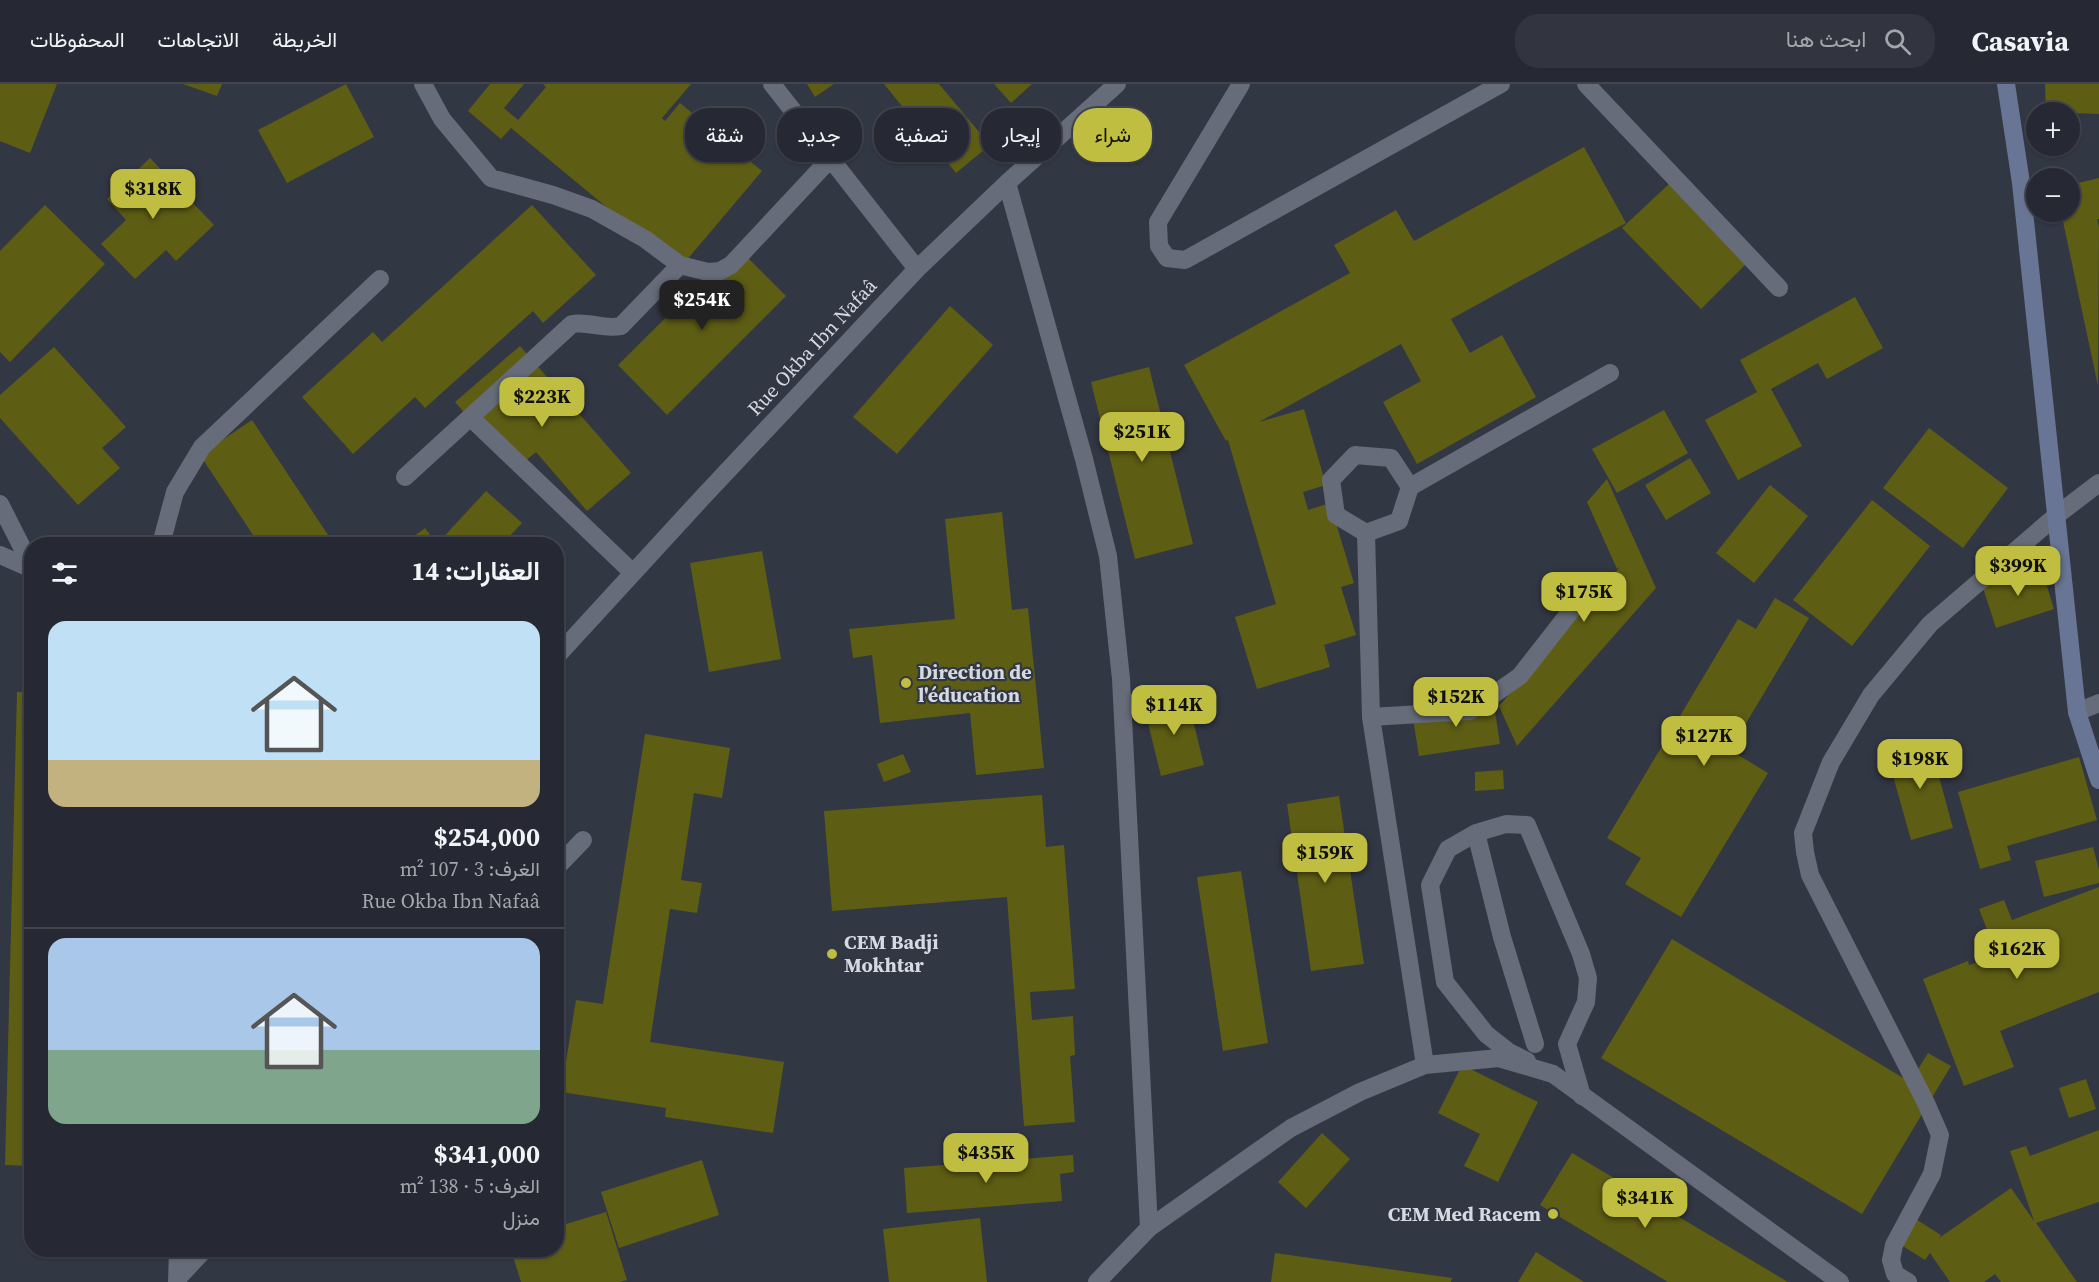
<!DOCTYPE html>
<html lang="ar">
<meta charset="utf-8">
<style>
:root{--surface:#262933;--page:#32353f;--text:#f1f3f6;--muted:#a4a6ac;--line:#42454e;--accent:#c0be41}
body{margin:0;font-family:"Source Serif 4",Vazirmatn,serif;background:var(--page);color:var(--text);direction:rtl;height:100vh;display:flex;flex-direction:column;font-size:22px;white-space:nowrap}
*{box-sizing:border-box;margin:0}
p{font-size:20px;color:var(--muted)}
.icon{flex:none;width:33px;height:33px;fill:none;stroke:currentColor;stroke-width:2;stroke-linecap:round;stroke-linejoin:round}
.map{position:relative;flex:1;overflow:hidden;direction:ltr}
.drawer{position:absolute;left:24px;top:453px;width:540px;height:720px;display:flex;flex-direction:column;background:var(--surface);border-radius:24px;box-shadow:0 2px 4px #0004,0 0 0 2px var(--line);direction:rtl}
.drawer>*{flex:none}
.banner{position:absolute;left:582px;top:24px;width:570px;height:54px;direction:rtl;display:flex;gap:12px}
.fabs{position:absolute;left:2026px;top:18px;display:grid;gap:12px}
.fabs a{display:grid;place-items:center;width:54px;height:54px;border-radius:50%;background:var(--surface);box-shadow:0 2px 4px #0004,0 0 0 2px var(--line);font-size:30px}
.price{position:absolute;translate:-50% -51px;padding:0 14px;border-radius:12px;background:var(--accent);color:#111;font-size:20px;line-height:39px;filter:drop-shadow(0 2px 3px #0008)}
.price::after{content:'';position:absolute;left:50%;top:36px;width:18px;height:14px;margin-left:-9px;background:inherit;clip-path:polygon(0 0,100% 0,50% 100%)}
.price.active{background:#222;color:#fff}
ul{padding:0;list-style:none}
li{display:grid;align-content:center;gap:12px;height:318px;padding:0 24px}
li+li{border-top:2px solid var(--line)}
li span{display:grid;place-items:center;height:186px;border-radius:18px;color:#555}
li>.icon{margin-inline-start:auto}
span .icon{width:108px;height:108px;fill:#fffc;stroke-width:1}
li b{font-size:26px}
h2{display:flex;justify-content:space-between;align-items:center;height:72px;padding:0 24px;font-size:26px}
.chip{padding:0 21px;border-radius:24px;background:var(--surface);box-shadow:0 2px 4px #0004,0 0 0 2px var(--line);font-size:21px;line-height:54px}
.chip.active{background:var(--accent);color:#111}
header{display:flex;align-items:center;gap:36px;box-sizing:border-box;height:84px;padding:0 30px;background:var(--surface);border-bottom:2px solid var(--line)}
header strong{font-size:28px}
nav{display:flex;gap:33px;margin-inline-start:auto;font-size:21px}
.search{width:420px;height:54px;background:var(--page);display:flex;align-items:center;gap:15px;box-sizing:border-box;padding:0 21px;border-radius:24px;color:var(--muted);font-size:22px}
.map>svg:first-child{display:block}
.building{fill:#5e5d14}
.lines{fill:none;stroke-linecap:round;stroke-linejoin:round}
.lane{stroke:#666c7a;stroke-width:18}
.street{stroke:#666c7a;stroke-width:18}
.secondary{stroke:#697594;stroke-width:18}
.poi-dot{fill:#c0be41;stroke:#323744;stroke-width:2}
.labels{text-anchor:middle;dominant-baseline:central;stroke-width:4.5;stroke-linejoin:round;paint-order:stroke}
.street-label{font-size:20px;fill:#d5d9e1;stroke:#323744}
.poi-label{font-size:20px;font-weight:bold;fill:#d5d9e1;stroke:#323744;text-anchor:start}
</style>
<header>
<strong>Casavia</strong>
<div class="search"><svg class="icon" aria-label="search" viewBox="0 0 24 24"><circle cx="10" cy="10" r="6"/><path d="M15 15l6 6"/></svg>ابحث هنا</div>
<nav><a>الخريطة</a><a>الاتجاهات</a><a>المحفوظات</a></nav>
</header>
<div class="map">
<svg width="2099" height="1198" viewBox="0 0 2099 1198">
<rect width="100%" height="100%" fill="#323744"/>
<!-- building -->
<path class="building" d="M0 0H57L30 69 0 57Z
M183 0H222L217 12Z
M346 0 374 53 287 99 258 46Z
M490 0H524L504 24 518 36 546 3 543 0H691L662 34 665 37 680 19 762 87 680 184 511 44 501 55 468 27Z
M807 0H834L815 13Z
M884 0H939L990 61 956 89Z
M994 0H1032L1011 19Z
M2045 0H2099V30L2046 28Z
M1584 63 1626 139 1451 235 1470 269 1502 251 1536 313 1417 380 1383 318 1421 297 1401 260 1259 338 1304 325 1326 401 1303 408 1308 426 1330 419 1354 499 1341 503 1356 551 1324 561 1330 583 1257 605 1235 533 1276 520 1228 356 1226 357 1184 281 1350 189 1334 161 1396 126 1414 157Z
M150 74 214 141 176 177 166 166 135 195 101 160 126 136 107 115Z
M2099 94V135H2097L2099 143 2098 302 2061 128H2070V101Z
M1670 99 1747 179 1701 225 1622 144Z
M45 121 105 180 10 278 0 268V167Z
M532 121 596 191 543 239 533 227 425 324 415 313 353 370 302 313 373 248 382 258Z
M737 163 786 212 667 331 618 281Z
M1855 213 1883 264 1827 295 1818 279 1771 305 1802 362 1738 396 1705 336 1757 308 1740 276Z
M950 222 993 261 897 370 853 333Z
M520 262 631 389 587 427 536 368 514 386 455 318Z
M54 263 126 343 102 364 120 384 78 421 0 334V311Z
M1149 283 1193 460 1135 475 1091 298Z
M1664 326 1688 369 1617 409 1592 365Z
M252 336 334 460H259L200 371Z
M1929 344 2008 404 1963 464 1883 404Z
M1690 374 1711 409 1666 436 1645 401Z
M1607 395 1656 504 1517 662 1499 622 1620 483 1617 485 1587 418Z
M1770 401 1808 432 1754 499 1716 469Z
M486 407 522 439 502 460H441L438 459Z
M1872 416 1930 462 1852 562 1793 516Z
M1002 428 1012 526 1028 524 1044 684 976 691 970 629 880 639 872 571 853 574 849 545 955 535 945 435Z
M425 444 437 460H404Z
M762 467 781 575 709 588 690 479Z
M2041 483 2054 525 1996 544 1982 501Z
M1775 514 1809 534 1730 666 1768 689 1681 833 1625 800 1641 774 1607 754 1738 535 1756 545Z
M17 608H32V1082L5 1081Z
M1187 612 1204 681 1161 692 1144 623Z
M1493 615 1500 660 1419 672 1412 628Z
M645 650 730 664 722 714 694 709 681 796 702 799 697 829 670 825 650 958 784 978 773 1049 665 1033 666 1024 561 1008 576 916 603 920Z
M1929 656 1953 744 1911 756 1886 667Z
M903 670 911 688 884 698 877 680Z
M2079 673 2097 736 2007 762 2011 776 1980 785 1958 708Z
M1503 686 1504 705 1475 707V688Z
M1042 711 1046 763 1064 761 1075 905 1030 908 1032 936 1073 932 1075 971 1070 972 1075 1038 1024 1042 1007 813 832 827 824 727Z
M1339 712 1364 880 1311 887 1287 720Z
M2093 763 2099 786V799L2044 813 2035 777Z
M1241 787 1268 959 1223 967 1197 793Z
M2099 803V908L2000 947 2014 983 1964 1002 1923 895 1968 877 1969 881 1997 871 1979 825 2004 816 2012 836Z
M1672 855 1910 998 1928 969 1951 982 1862 1130 1601 974Z
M1462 981 1538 1018 1498 1098 1464 1082 1480 1050 1438 1029Z
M2086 995 2096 1025 2069 1034 2059 1004Z
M2099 1046V1118L2036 1139 2077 1198H2001L1995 1190 1984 1198H1950L1930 1169 1925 1176 1898 1159 1914 1134 1941 1151 1939 1154 2011 1104 2034 1137 2010 1067 2026 1062 2030 1072Z
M1322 1049 1350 1075 1306 1124 1278 1098Z
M1572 1069 1788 1198H1668L1540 1121Z
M1073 1071 1074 1088 1060 1090 1062 1117 907 1129 904 1084Z
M702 1076 719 1131 619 1164 601 1108Z
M606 1128 627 1196 620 1198H521L511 1166H556V1143Z
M980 1134 987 1198H889L883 1145Z
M1536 1168 1584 1198H1518Z
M1275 1169 1452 1194 1451 1198H1271Z"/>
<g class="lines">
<!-- lane -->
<path class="lane" d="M1241 0 1158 138 1159 162 1167 174 1185 176 1501 0
M1586 0 1779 204
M1355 371 1391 374 1410 403 1399 437 1366 449 1336 431 1331 396Z
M1410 403 1610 289
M1366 449 1371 633 1425 981
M1371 633 1470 627 1520 592 1581 514
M1476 749 1502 853 1535 960
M1527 977 1509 968 1486 950 1445 898 1430 801 1448 765 1476 749 1506 740 1527 741 1581 870 1588 894 1586 918 1567 960 1582 1012"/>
<!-- street -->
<path class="street" d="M423 0 442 35 491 94 553 111 592 125 645 155 680 181 708 188 720 187 731 181 830 75
M772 0 917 185
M1007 99 1084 375 1108 472 1121 595 1149 1144
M470 333 633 489
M405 393 572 240C589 237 604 246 621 242L680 181
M0 420 32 483
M161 460 175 408 202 363 380 195
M0 471 32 485
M556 573 701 415 917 185 1007 99 1117 0
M2077 628 2099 619
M556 784 583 756
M177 1195 204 1166
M177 1198 178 1166
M1097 1198 1149 1144 1291 1044 1360 1008 1425 981 1499 974 1553 990 1840 1198
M1908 1198 1895 1190 1891 1176 1894 1161 1932 1090 1940 1051 1926 1019 1810 791 1805 768 1803 749 1831 678 1871 611 1930 540 2057 431 2099 399"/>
<!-- secondary -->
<path class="secondary" d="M2006 0 2021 99 2077 628 2099 696"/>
</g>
<!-- markers -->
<g class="poi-dot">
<circle cx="906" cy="599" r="6"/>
<circle cx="832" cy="870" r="6"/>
<circle cx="1553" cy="1130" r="6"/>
</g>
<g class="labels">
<!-- street labels -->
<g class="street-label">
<text transform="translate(812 263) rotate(-47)">Rue Okba Ibn Nafaâ</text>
</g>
<!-- poi labels -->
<g class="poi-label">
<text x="918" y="588">Direction de<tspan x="918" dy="23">l'éducation</tspan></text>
<text x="844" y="858">CEM Badji<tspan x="844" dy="23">Mokhtar</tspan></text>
<text x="1541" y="1130" text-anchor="end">CEM Med Racem</text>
</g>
</g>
</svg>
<div class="fabs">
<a>+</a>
<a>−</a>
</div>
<b class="price" style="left:153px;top:136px">$318K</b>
<b class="price active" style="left:702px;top:247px">$254K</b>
<b class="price" style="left:542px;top:344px">$223K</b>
<b class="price" style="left:1142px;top:379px">$251K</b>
<b class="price" style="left:2018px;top:513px">$399K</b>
<b class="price" style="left:1584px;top:539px">$175K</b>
<b class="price" style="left:1456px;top:644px">$152K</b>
<b class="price" style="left:1174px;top:652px">$114K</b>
<b class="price" style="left:1704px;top:683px">$127K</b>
<b class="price" style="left:1920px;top:706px">$198K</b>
<b class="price" style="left:1325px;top:800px">$159K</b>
<b class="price" style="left:2017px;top:896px">$162K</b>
<b class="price" style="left:986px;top:1100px">$435K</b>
<b class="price" style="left:1645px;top:1145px">$341K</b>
<div class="banner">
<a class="chip active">شراء</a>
<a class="chip">إيجار</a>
<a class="chip">تصفية</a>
<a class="chip">جديد</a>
<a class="chip">شقة</a>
</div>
<section class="drawer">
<h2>العقارات: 14<svg class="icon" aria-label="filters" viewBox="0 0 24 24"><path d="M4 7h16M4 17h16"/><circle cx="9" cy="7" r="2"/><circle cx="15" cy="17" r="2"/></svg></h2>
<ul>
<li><span style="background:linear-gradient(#bfe0f5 75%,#c2b280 0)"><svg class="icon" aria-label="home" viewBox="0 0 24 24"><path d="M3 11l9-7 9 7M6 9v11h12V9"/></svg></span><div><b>$254,000</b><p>الغرف: 3 · 107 m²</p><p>Rue Okba Ibn Nafaâ</p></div></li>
<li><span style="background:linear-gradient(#a9c7e8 60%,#7fa58c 0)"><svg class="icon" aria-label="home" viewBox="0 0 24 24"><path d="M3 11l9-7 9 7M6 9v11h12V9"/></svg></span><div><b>$341,000</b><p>الغرف: 5 · 138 m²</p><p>منزل</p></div></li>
</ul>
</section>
</div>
